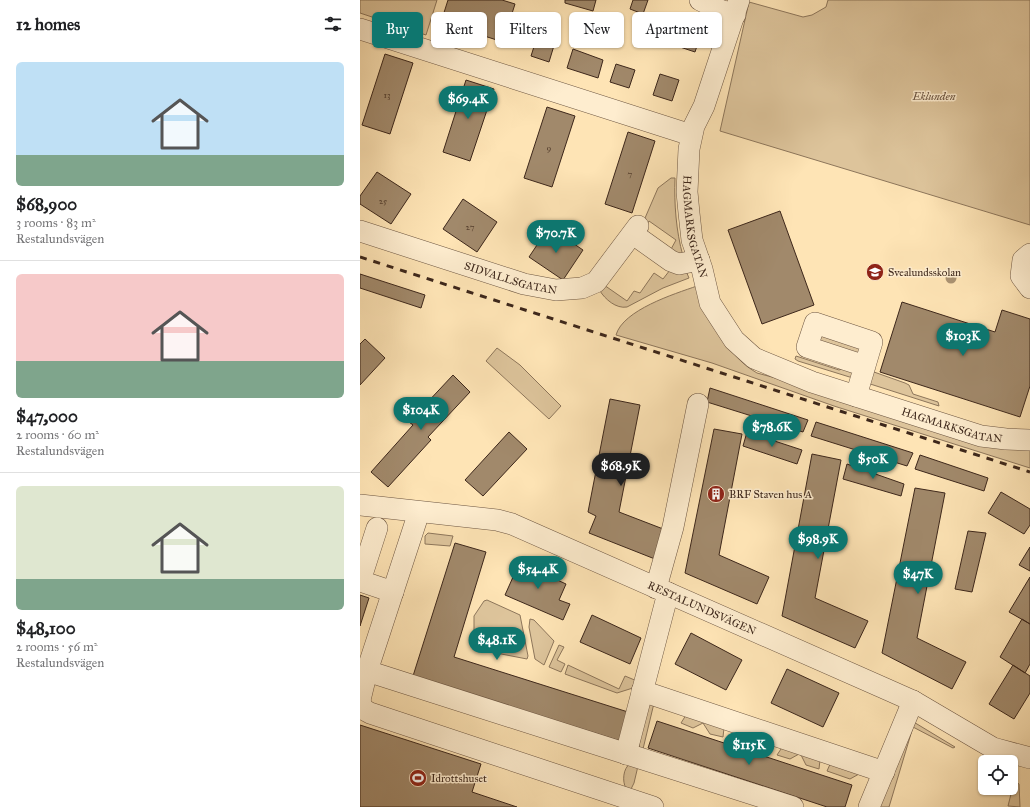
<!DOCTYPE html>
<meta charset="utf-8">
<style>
:root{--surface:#fff;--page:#f6f6f6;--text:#202124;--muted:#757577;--line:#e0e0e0;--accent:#0f766e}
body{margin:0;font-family:"IM FELL Great Primer",serif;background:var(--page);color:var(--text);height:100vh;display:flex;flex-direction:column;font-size:15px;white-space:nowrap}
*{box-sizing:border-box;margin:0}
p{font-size:13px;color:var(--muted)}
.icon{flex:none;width:22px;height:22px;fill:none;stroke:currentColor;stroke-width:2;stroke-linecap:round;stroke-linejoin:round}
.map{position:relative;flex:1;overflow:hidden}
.drawer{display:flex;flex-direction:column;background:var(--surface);width:360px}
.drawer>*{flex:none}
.hud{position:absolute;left:12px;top:12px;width:380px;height:36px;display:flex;gap:8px}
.buttons{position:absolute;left:618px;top:755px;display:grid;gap:8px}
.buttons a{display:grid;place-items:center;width:40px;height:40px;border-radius:6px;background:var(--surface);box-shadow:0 1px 3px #0004;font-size:20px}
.price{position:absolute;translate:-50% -34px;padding:0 9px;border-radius:14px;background:var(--accent);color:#fff;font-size:13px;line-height:26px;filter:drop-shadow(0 1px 2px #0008)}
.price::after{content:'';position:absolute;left:50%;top:24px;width:12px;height:9px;margin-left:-6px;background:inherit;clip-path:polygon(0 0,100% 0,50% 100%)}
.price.on{background:#222;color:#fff}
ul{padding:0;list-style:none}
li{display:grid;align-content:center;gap:8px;height:212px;padding:0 16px}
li+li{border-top:1px solid var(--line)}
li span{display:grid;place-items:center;height:124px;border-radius:6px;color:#555}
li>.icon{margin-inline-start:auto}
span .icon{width:72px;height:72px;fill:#fffc;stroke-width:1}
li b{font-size:17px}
h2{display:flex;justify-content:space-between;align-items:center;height:48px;padding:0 16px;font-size:17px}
.chip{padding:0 14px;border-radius:6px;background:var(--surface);box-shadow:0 1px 3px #0004;font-size:14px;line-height:36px}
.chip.on{background:var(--accent);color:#fff}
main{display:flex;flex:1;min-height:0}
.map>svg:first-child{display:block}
.green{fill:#ddc49b;stroke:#8d765b}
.building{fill:#a1896b;stroke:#3d271b}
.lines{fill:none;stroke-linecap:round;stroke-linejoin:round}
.minor-casing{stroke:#6d5642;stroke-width:22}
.minor{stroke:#feedcf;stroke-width:21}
.rail{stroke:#3d271b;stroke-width:3;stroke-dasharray:7 7;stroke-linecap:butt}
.tree{fill:#aa9272}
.labels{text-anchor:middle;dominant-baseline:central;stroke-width:3;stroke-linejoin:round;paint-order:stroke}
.number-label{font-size:9px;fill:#56402f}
.park-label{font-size:11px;font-style:italic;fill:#654e3b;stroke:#feedcf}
.street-label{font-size:11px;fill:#3d271b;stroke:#feedcf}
.poi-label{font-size:11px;fill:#3d271b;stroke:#feedcf;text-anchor:start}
</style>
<main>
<section class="drawer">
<h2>12 homes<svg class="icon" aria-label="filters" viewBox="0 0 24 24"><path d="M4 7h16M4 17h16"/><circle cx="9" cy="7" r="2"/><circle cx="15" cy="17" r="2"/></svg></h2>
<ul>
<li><span style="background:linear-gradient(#bfe0f5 75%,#7fa58c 0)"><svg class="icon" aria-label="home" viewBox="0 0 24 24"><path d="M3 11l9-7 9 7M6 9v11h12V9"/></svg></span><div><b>$68,900</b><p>3 rooms · 83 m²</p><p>Restalundsvägen</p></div></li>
<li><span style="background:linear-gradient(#f6c9c9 70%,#7fa58c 0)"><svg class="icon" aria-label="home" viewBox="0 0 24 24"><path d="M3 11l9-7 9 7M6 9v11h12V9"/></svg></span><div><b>$47,000</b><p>2 rooms · 60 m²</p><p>Restalundsvägen</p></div></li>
<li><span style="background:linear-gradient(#dfe7d0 75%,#7fa58c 0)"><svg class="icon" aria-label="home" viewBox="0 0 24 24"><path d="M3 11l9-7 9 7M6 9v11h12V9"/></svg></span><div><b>$48,100</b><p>2 rooms · 56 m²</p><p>Restalundsvägen</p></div></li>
</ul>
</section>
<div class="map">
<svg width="670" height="807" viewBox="0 0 670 807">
<rect width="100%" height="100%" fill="#fee4b5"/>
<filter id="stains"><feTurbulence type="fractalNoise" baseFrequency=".005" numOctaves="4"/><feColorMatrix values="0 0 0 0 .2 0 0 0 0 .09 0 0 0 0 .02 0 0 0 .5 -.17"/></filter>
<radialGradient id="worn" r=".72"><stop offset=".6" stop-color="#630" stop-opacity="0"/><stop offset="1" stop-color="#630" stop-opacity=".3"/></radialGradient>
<!-- green -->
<path class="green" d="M0 0H77L66 35 0 13Z
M468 0H670V225L360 131 389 2 443 17 452 15 466 7Z
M311 178H315C314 203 316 231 323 256L310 251 316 240 289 221 285 227 282 225 298 188Z
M310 270 326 271 329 278 303 288 267 307C256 309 245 299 240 291L244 285 267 301 274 291 280 293 294 273 303 279Z
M337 286C353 319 364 354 397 373L670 447V468L474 406 352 363 256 335C263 310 314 294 337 286Z
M455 333 502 343V356L458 344Z
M137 348 160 365 201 406 189 419 126 361Z
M436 356 479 370 490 366 496 379 438 361 435 359Z
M514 372 545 383 549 385 553 394 578 402 579 406 504 382Z
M68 533 93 536 90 546 65 544V536Z
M127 600 160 615 168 656 167 659 131 652 120 645 114 636V616L124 601Z
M170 619 174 620 194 641 184 665 175 659 169 627Z
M199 645 204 647 197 660 205 664 201 672 189 667Z
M208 665 259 689 265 676 277 681 276 687 257 693 205 674Z
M295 699 283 749 279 747 284 704Z
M326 715 364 728 363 737 350 734 343 723 333 728 321 723Z
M552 721 595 747 593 748 553 727 529 807H516Z
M374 731 412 744 411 753 369 740Z
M423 746 460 760 459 769 446 765 441 755 439 754 430 759 417 755Z
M471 762 499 774 490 779 467 771Z
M270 764 278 766 274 783 271 789 266 788C262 782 263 768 270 764Z
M651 778 659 784 660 807 648 806 653 786Z"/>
<!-- building -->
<path class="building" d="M88 0H142L155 4 143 42 81 22Z
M205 0H236L233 11 205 3Z
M273 0H288L283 14 270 9Z
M323 28 341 34 335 52 317 46Z
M178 34 196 39 189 62 171 56Z
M213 49 243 60 238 78 207 68Z
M25 54 53 63 30 134 2 125Z
M256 64 275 70 269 88 250 82Z
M300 74 319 80 312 101 293 95Z
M106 80 134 89 110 161 83 152Z
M187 107 215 116 192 187 164 178Z
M268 132 295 141 272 213 245 204Z
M17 172 51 194 31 224 0 204V196Z
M103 199 137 222 117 252 83 229Z
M420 211 454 305 402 324 368 230Z
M189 227 223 250 203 280 169 257Z
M0 274 65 295 61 308 0 288Z
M542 302 635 332 642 310 670 319V386L660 417 520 372Z
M5 339 25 358 0 385V344Z
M93 375 110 392 68 437 71 440 28 487 11 472 53 425 49 422Z
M350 388 448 420 443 432 347 402Z
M250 399 280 405 259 512 311 532 300 561 229 533 236 516 228 512Z
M456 422 553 453 547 466 451 436Z
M354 429 382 434 359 555 409 577 397 604 325 573Z
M149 432 167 449 123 496 105 480Z
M387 432 442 450 437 464 383 446Z
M452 454 481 460 455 598 508 621 495 648 422 616Z
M560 455 628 478 624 491 555 469Z
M487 464 544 484 541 496 483 479Z
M555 488 585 493 557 638 606 662 592 689 522 653Z
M641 492 670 509V525L664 534 628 513Z
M608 531 626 533 612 592 595 589Z
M95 543 126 552 94 657 268 712 260 741 53 676Z
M670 547V571L659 565Z
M162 557 182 566 180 572 206 584 199 600 210 604 203 620 145 595Z
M670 577V624L649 612Z
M0 595 9 598 0 626Z
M232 615 281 638 270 664 220 642Z
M662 619 670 624V664L665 673 640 657Z
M331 633 382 660 366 690 315 664Z
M653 665 670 676V693L654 719 629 704Z
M427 669 479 693 463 727 411 703Z
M297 721 492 785 485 807H467L288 748Z
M0 725 121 764 112 792 157 807H0Z"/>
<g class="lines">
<defs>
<g id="minor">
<path d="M340 0 360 10 375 15"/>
<path id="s1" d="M379 0 344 106 334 126 329 149 327 192 329 213 332 240 342 269 350 303 374 340 394 358 452 382 621 436 646 439 670 440"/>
<path d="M0 29 331 135"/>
<path id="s2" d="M0 231 164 284 196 290 222 288 236 282 278 226"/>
<path d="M273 234 311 261 319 264 339 260"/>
<path d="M670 254 663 260 661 276 670 288"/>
<path d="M496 396 512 342 455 323 447 347 505 366"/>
<path id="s3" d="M0 505 137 520 152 524 526 689 553 701 633 748 670 758"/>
<path d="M17 528 0 581 33 592"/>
<path d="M296 588 313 527 338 404"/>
<path d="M7 671 433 807"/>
<path d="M282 691 524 772"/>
<path d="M0 700 7 671 59 512"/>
<path d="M0 702 3 709 10 713 293 807"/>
<path d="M266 754 308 593"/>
<path d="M509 807 553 701"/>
</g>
</defs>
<!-- minor casing -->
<use href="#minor" class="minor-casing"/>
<!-- minor -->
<use href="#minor" class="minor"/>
<!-- rail -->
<path class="rail" d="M0 257 670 472"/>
</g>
<!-- trees -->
<circle class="tree" cx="591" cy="278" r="5.5"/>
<!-- icons -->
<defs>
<symbol id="school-disc" viewBox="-11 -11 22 22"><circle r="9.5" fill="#8f2418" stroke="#feedcf"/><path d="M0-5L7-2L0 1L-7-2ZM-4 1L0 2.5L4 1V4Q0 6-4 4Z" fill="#fff"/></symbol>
<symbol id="building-disc" viewBox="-11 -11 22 22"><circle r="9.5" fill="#8f2418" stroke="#feedcf"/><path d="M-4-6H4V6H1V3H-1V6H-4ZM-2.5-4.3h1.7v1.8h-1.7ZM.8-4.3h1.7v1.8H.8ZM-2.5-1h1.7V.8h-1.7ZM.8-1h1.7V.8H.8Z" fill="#fff"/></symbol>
<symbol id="stadium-disc" viewBox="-11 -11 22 22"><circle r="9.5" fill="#8f2418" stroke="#feedcf"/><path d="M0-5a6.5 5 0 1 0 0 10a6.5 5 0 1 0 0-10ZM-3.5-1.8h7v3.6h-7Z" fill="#fff"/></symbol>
</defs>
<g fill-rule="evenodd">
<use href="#school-disc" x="505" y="262" width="20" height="20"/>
<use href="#building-disc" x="346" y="484" width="20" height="20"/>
<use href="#stadium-disc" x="48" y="768" width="20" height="20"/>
</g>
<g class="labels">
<!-- number labels -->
<g class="number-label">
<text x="27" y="94">13</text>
<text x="189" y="147">9</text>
<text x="270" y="173">7</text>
<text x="23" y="200">25</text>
<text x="110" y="226">27</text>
</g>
<!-- park labels -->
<g class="park-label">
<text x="574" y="96">Eklunden</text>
</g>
<!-- street labels -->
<g class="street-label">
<text stroke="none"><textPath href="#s1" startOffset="236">HAGMARKSGATAN</textPath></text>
<text stroke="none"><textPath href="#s2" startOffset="158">SIDVALLSGATAN</textPath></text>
<text stroke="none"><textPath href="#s1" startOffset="595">HAGMARKSGATAN</textPath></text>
<text stroke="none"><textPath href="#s3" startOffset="361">RESTALUNDSVÄGEN</textPath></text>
</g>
<!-- poi labels -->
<g class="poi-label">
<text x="528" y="272">Svealundsskolan</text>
<text x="369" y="494">BRF Staven hus A</text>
<text x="71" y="778">Idrottshuset</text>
</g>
</g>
<rect width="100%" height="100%" filter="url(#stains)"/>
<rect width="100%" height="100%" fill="url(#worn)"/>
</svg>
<div class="buttons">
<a><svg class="icon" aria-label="locate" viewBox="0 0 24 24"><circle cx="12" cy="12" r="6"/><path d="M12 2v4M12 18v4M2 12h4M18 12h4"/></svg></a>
</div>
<b class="price" style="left:108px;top:120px">$69.4K</b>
<b class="price" style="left:196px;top:254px">$70.7K</b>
<b class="price" style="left:603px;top:357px">$103K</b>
<b class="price" style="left:61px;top:431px">$104K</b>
<b class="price" style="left:412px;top:448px">$78.6K</b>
<b class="price" style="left:513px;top:480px">$50K</b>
<b class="price on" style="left:261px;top:487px">$68.9K</b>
<b class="price" style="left:458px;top:560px">$98.9K</b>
<b class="price" style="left:178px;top:590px">$54.4K</b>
<b class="price" style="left:558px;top:595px">$47K</b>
<b class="price" style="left:137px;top:661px">$48.1K</b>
<b class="price" style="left:389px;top:766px">$115K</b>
<div class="hud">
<a class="chip on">Buy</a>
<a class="chip">Rent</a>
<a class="chip">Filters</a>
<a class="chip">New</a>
<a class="chip">Apartment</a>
</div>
</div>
</main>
